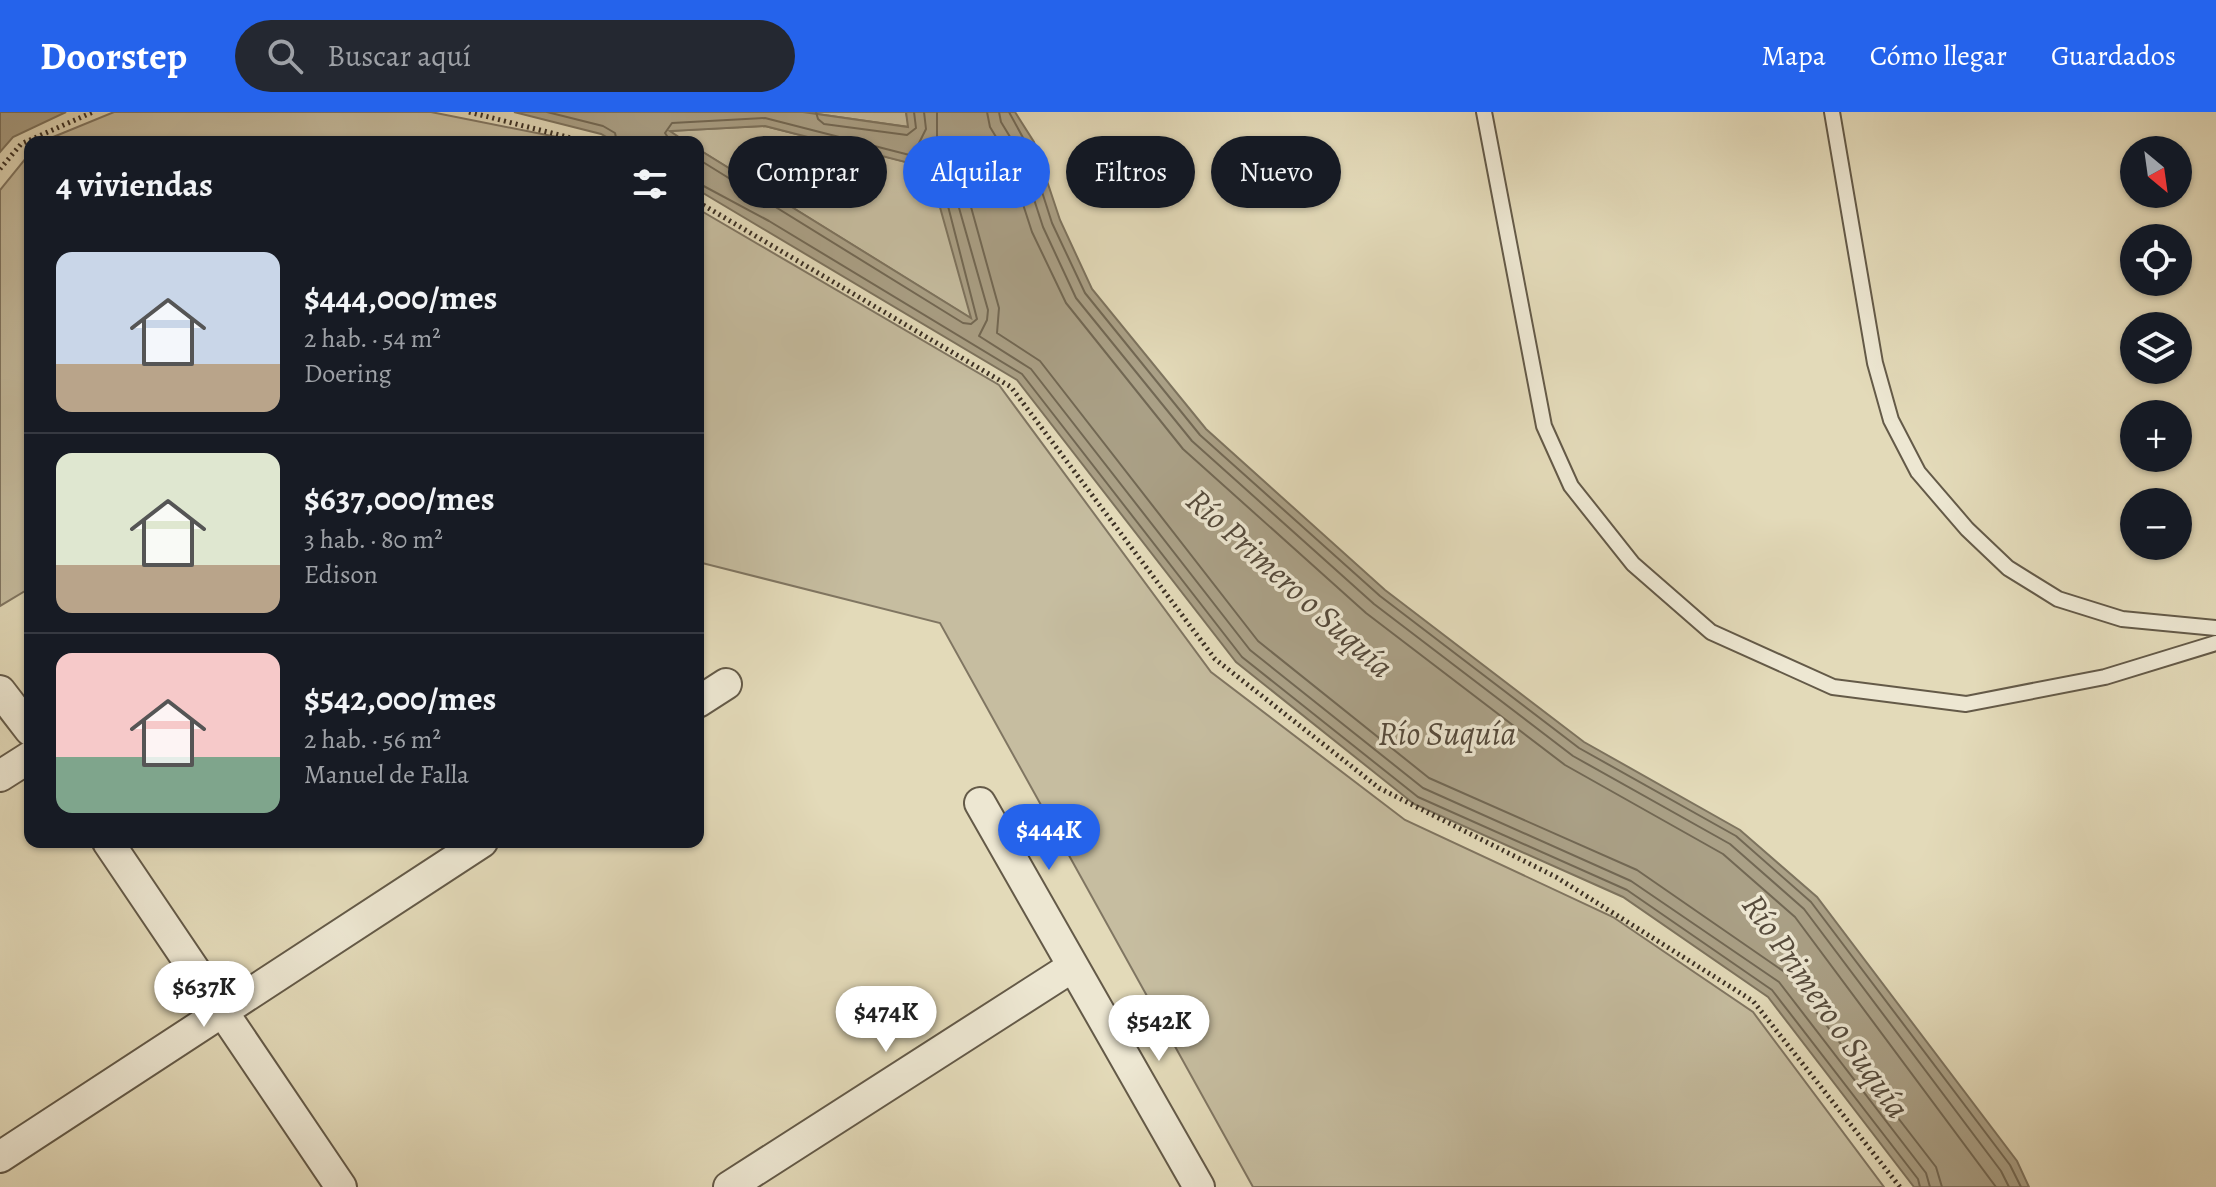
<!DOCTYPE html>
<html lang="es">
<meta charset="utf-8">
<style>
:root{--surface:#171b24;--page:#242831;--text:#f1f3f6;--muted:#9ea1a6;--line:#363941;--accent:#2563eb}
body{margin:0;font-family:Alegreya,serif;background:var(--page);color:var(--text);height:100vh;display:flex;flex-direction:column;font-size:30px;white-space:nowrap}
*{box-sizing:border-box;margin:0}
p{font-size:26px;color:var(--muted)}
.icon{flex:none;width:44px;height:44px;fill:none;stroke:currentColor;stroke-width:2;stroke-linecap:round;stroke-linejoin:round}
.map{position:relative;flex:1;overflow:hidden}
.side{position:absolute;left:24px;top:24px;width:680px;height:712px;display:flex;flex-direction:column;background:var(--surface);border-radius:16px;box-shadow:0 2px 6px #0004}
.side>*{flex:none}
.top-card{position:absolute;left:728px;top:24px;width:760px;height:72px;display:flex;gap:16px}
.needle{width:52px;rotate:151deg}
.tools{position:absolute;left:2120px;top:24px;display:grid;gap:16px}
.tools a{display:grid;place-items:center;width:72px;height:72px;border-radius:50%;background:var(--surface);box-shadow:0 2px 6px #0004;font-size:40px}
.price{position:absolute;translate:-50% -68px;padding:0 18px;border-radius:28px;background:#fff;color:#222;font-size:26px;line-height:52px;filter:drop-shadow(0 2px 4px #0008)}
.price::after{content:'';position:absolute;left:50%;top:48px;width:24px;height:18px;margin-left:-12px;background:inherit;clip-path:polygon(0 0,100% 0,50% 100%)}
.price.selected{background:var(--accent);color:#fff}
ul{padding:0;list-style:none}
li{display:flex;align-items:center;gap:24px;height:200px;padding:0 32px}
li+li{border-top:2px solid var(--line)}
li span{display:grid;place-items:center;flex:none;width:224px;height:160px;border-radius:16px;color:#555}
li>.icon{margin-inline-start:auto}
span .icon{width:96px;height:96px;fill:#fffc;stroke-width:1}
li b{font-size:34px}
h2{display:flex;justify-content:space-between;align-items:center;height:96px;padding:0 32px;font-size:34px}
.pill{padding:0 28px;border-radius:36px;background:var(--surface);box-shadow:0 2px 6px #0004;font-size:28px;line-height:72px}
.pill.selected{background:var(--accent);color:#fff}
header{display:flex;align-items:center;gap:48px;box-sizing:border-box;height:112px;padding:0 40px;background:var(--accent);color:#fff}
header strong{font-size:38px}
nav{display:flex;gap:44px;margin-inline-start:auto;font-size:28px}
.search{width:560px;height:72px;background:var(--page);display:flex;align-items:center;gap:20px;box-sizing:border-box;padding:0 28px;border-radius:44px;color:var(--muted);font-size:30px}
.map>svg:first-child{display:block}
.green{fill:#c6bda0;stroke:#807662;stroke-width:2}
.water{fill:#aaa086;stroke:#7d735e;stroke-width:2}
.lines{fill:none;stroke-linecap:round;stroke-linejoin:round}
.shore{stroke:#726854;stroke-width:2}
.service-casing{stroke:#645a48;stroke-width:18}
.minor-casing{stroke:#645a48;stroke-width:34}
.path{stroke:#3a2f23;stroke-width:5;stroke-dasharray:2 4;stroke-linecap:butt}
.service{stroke:#ede7d2;stroke-width:14}
.minor{stroke:#ede7d2;stroke-width:30}
.labels{text-anchor:middle;dominant-baseline:central;stroke-width:7;stroke-linejoin:round;paint-order:stroke}
.water-label{font-size:34px;font-style:italic;fill:#564b3c;stroke:#ede7d2}
</style>
<header>
<strong>Doorstep</strong>
<div class="search"><svg class="icon" aria-label="search" viewBox="0 0 24 24"><circle cx="10" cy="10" r="6"/><path d="M15 15l6 6"/></svg>Buscar aquí</div>
<nav><a>Mapa</a><a>Cómo llegar</a><a>Guardados</a></nav>
</header>
<div class="map">
<svg width="2216" height="1075" viewBox="0 0 2216 1075">
<rect width="100%" height="100%" fill="#e3dab9"/>
<filter id="stains"><feTurbulence type="fractalNoise" baseFrequency=".0025" numOctaves="4"/><feColorMatrix values="0 0 0 0 .2 0 0 0 0 .09 0 0 0 0 .02 0 0 0 .5 -.17"/></filter>
<radialGradient id="worn" r=".72"><stop offset=".6" stop-color="#630" stop-opacity="0"/><stop offset="1" stop-color="#630" stop-opacity=".3"/></radialGradient>
<!-- green -->
<path class="green" d="M114 0H431L582 30H41Z
M803 0H906L909 15Z
M765 14 930 56 972 207 698 37V30H686L668 19Z
M30 41V476L0 494V78Z
M698 97 999 273 1211 560 1405 708 1613 805 1753 900 1884 1075H1253L940 511 698 450Z"/>
<!-- water -->
<path class="water" d="M0 0H66L13 25 0 40Z
M514 0H803L908 15 906 0H1015L1034 30 1060 108 1092 177 1206 317 1385 478 1584 630 1740 718 1817 785 2017 1049 2029 1075H1914L1768 885 1623 785 1414 692 1236 550 1017 268 698 78V37L971 206 929 56 765 14 670 19 686 30H615L601 22Z"/>
<g class="lines">
<!-- shore -->
<path class="shore" d="M547 0 603 14 615 21 617 30
M816 0 818 7 824 12 907 23 916 16 914 0
M924 0 926 17 918 33 939 41 946 50 988 198 987 208 979 224 1031 257 1250 538 1423 676 1631 769 1779 870 1926 1061 1930 1075
M937 0V26L950 35 958 48 999 196 997 221 1040 249 1258 529 1429 666 1637 758 1786 861 1936 1055 1942 1075
M987 0 990 15 1007 43 1032 120 1066 191 1183 337 1366 501 1565 653 1723 742 1795 805 1996 1075
M999 0 1001 10 1018 38 1043 115 1076 186 1192 329 1374 492 1573 644 1730 732 1804 797 2001 1059 2009 1075
M1009 0 1027 33 1052 111 1085 181 1200 323 1380 484 1579 636 1736 724 1811 790 2010 1053 2021 1075
M671 30 665 21 672 11 765 6 933 49 938 55 977 207 971 212 963 211 698 47
M698 71 769 109 1022 262 1242 545 1418 685 1627 778 1772 878 1918 1067 1920 1075"/>
<defs>
<path id="service" d="M1484 0 1544 314 1571 374 1633 452 1711 520 1833 575 1966 592 2105 565 2216 531
M1832 0 1875 251 1891 308 1918 360 1967 417 2008 456 2058 487 2122 507 2216 516"/>
<path id="minor" d="M0 579 30 618
M698 590 726 572
M0 664 30 645
M980 691 1199 1075
M108 730 341 1075
M0 1045 482 730
M729 1075 1072 855"/>
</defs>
<!-- service casing -->
<use href="#service" class="service-casing"/>
<!-- minor casing -->
<use href="#minor" class="minor-casing"/>
<!-- path -->
<path class="path" d="M469 0 587 30
M0 57 21 32 93 0
M698 90 1011 275 1215 547 1379 676 1556 765 1753 889 1900 1075"/>
<!-- service -->
<use href="#service" class="service"/>
<!-- minor -->
<use href="#minor" class="minor"/>
</g>
<g class="labels">
<!-- water labels -->
<g class="water-label">
<text transform="translate(1290 471) rotate(42)">Río Primero o Suquía</text>
<text x="1447" y="621">Río Suquía</text>
<text transform="translate(1826 894) rotate(55)">Río Primero o Suquía</text>
</g>
</g>
<rect width="100%" height="100%" filter="url(#stains)"/>
<rect width="100%" height="100%" fill="url(#worn)"/>
</svg>
<div class="tools">
<a><svg class="needle" viewBox="-14 -14 28 28"><path d="M0-13l5 13h-10z" fill="#e53935"/><path d="M0 13l5-13h-10z" fill="#9ea1a6"/></svg></a>
<a><svg class="icon" aria-label="locate" viewBox="0 0 24 24"><circle cx="12" cy="12" r="6"/><path d="M12 2v4M12 18v4M2 12h4M18 12h4"/></svg></a>
<a><svg class="icon" aria-label="layers" viewBox="0 0 24 24"><path d="M12 4l9 5-9 5-9-5zM3 14l9 5 9-5"/></svg></a>
<a>+</a>
<a>−</a>
</div>
<b class="price selected" style="left:1049px;top:760px">$444K</b>
<b class="price" style="left:204px;top:917px">$637K</b>
<b class="price" style="left:886px;top:942px">$474K</b>
<b class="price" style="left:1159px;top:951px">$542K</b>
<div class="top-card">
<a class="pill">Comprar</a>
<a class="pill selected">Alquilar</a>
<a class="pill">Filtros</a>
<a class="pill">Nuevo</a>
</div>
<section class="side">
<h2>4 viviendas<svg class="icon" aria-label="filters" viewBox="0 0 24 24"><path d="M4 7h16M4 17h16"/><circle cx="9" cy="7" r="2"/><circle cx="15" cy="17" r="2"/></svg></h2>
<ul>
<li><span style="background:linear-gradient(#c9d6e8 70%,#b9a48a 0)"><svg class="icon" aria-label="home" viewBox="0 0 24 24"><path d="M3 11l9-7 9 7M6 9v11h12V9"/></svg></span><div><b>$444,000/mes</b><p>2 hab. · 54 m²</p><p>Doering</p></div></li>
<li><span style="background:linear-gradient(#dfe7d0 70%,#b9a48a 0)"><svg class="icon" aria-label="home" viewBox="0 0 24 24"><path d="M3 11l9-7 9 7M6 9v11h12V9"/></svg></span><div><b>$637,000/mes</b><p>3 hab. · 80 m²</p><p>Edison</p></div></li>
<li><span style="background:linear-gradient(#f6c9c9 65%,#7fa58c 0)"><svg class="icon" aria-label="home" viewBox="0 0 24 24"><path d="M3 11l9-7 9 7M6 9v11h12V9"/></svg></span><div><b>$542,000/mes</b><p>2 hab. · 56 m²</p><p>Manuel de Falla</p></div></li>
</ul>
</section>
</div>
